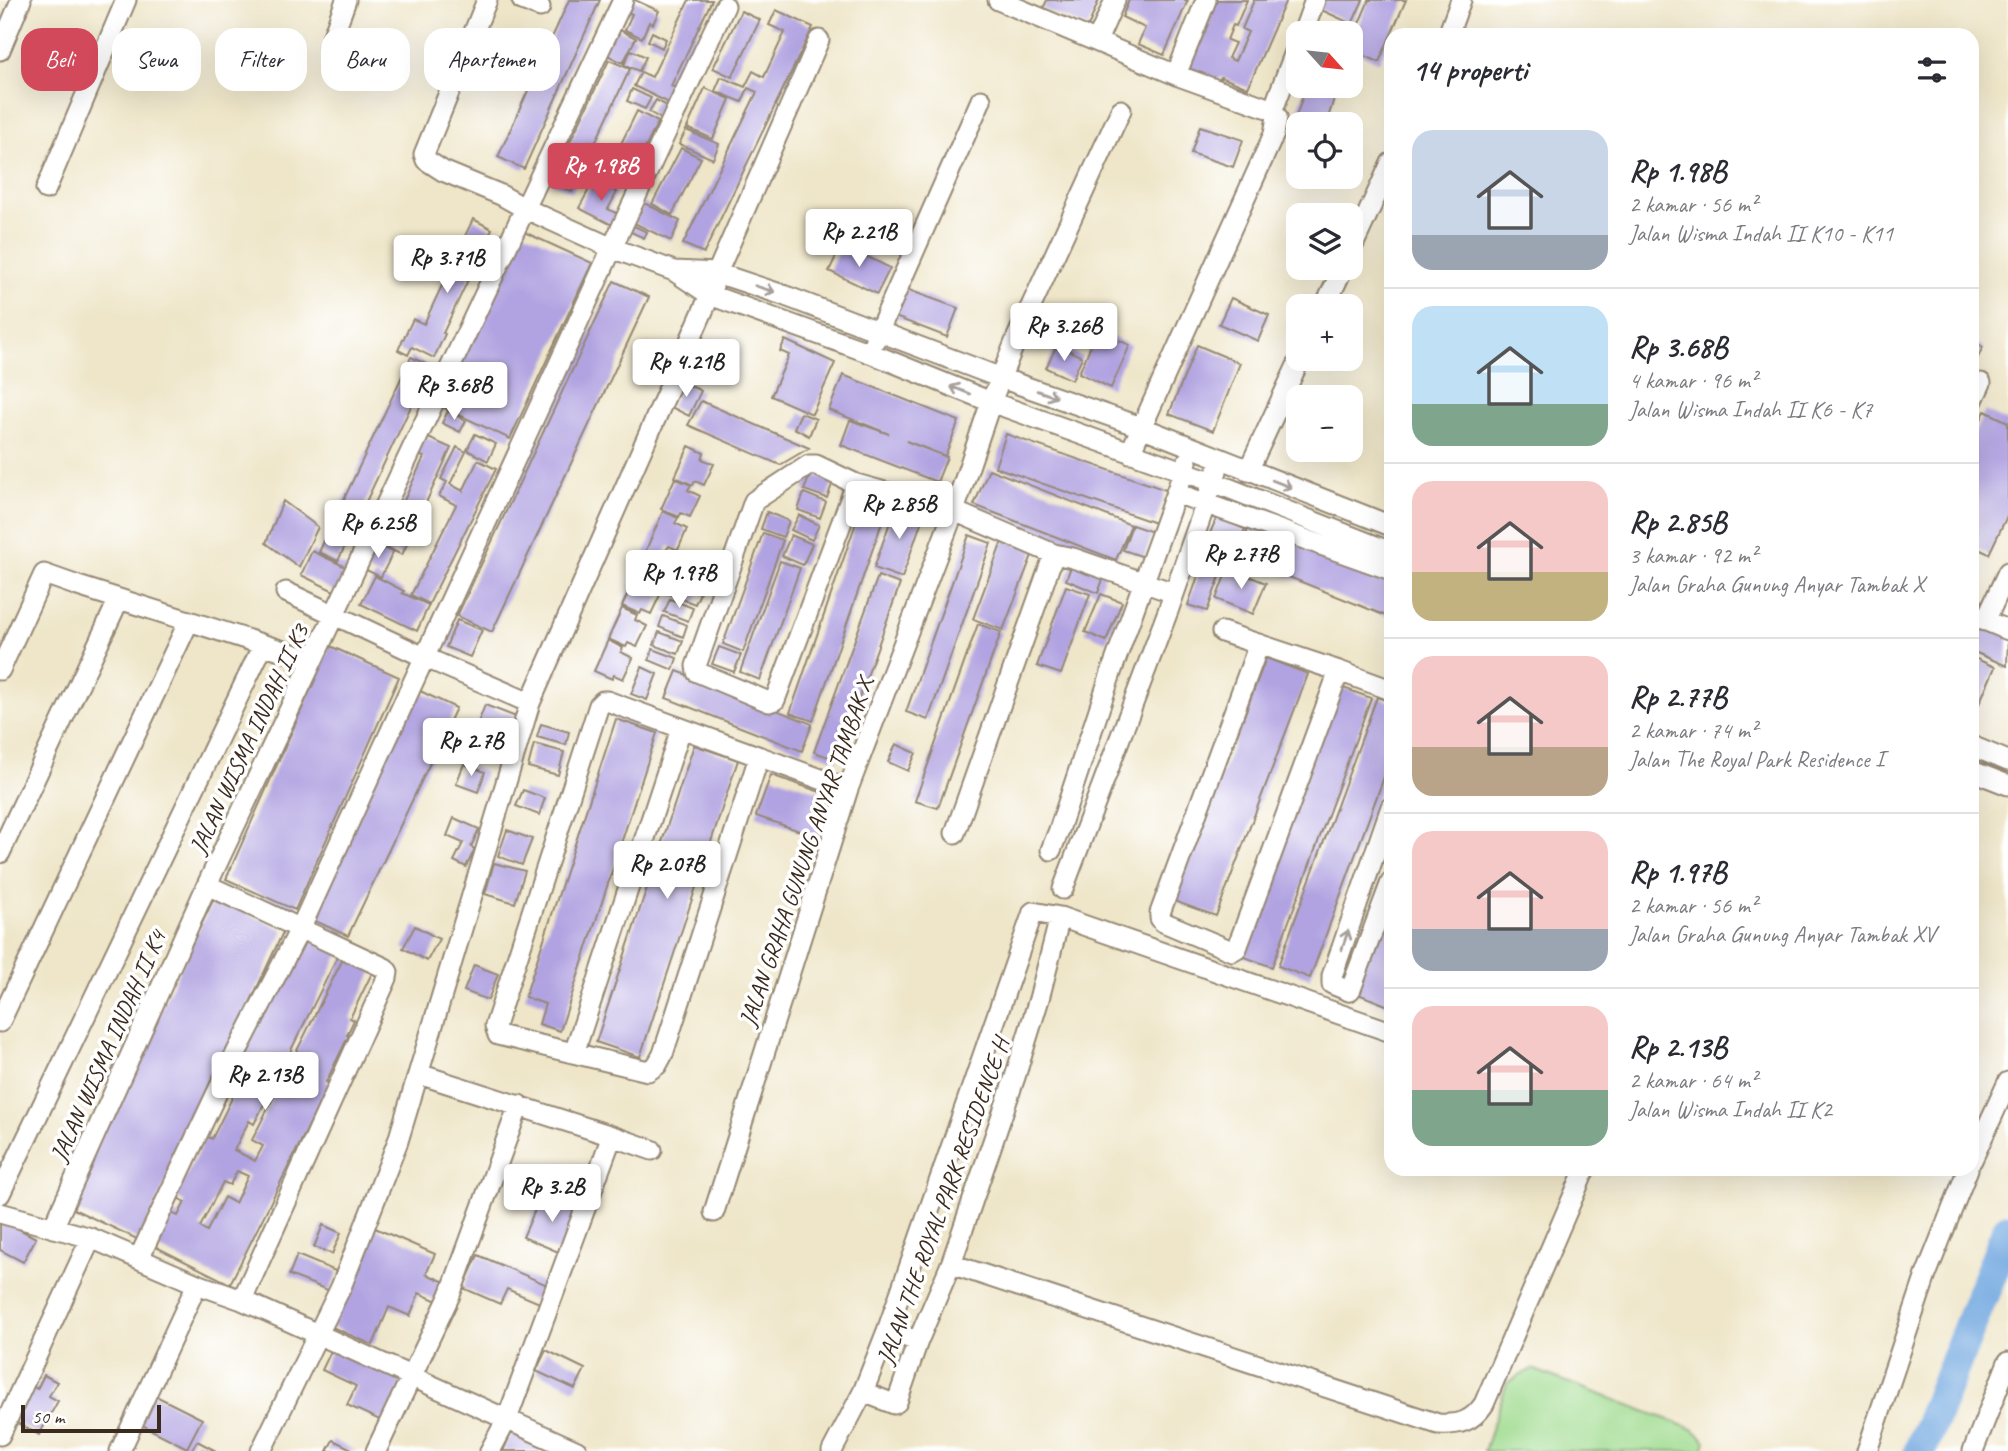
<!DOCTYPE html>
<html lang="id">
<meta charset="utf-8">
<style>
:root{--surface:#fff;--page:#f2f2f3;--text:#2b2b33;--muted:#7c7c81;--line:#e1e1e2;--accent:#d1495b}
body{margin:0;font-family:Caveat,sans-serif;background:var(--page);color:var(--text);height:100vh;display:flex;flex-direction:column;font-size:26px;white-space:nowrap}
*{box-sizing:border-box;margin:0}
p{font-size:23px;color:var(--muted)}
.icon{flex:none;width:38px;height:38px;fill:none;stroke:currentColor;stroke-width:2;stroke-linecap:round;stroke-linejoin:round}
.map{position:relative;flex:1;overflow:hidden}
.side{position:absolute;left:1384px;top:28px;width:595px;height:1148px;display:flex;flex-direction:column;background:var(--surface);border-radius:21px;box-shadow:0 7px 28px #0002}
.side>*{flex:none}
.guide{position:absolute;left:21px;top:28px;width:665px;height:63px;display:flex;gap:14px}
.needle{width:46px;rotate:117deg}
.tools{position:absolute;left:1286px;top:21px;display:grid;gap:14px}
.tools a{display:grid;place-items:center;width:77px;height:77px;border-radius:14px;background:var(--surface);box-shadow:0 7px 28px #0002;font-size:35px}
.scale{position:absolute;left:21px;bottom:18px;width:140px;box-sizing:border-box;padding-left:7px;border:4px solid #3b2a1e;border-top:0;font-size:19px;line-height:24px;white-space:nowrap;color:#3b2a1e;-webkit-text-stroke:5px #fff;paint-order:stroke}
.price{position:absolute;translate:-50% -60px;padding:0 16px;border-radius:7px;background:#fff;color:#222;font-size:23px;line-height:46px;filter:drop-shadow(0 2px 4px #0008)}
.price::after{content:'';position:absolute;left:50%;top:42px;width:21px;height:16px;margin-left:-10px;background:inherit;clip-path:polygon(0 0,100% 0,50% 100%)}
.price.on{background:var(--accent);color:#fff}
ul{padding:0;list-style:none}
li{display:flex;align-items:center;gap:21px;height:175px;padding:0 28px}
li+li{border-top:2px solid var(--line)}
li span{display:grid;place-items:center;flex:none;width:196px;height:140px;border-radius:21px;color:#555}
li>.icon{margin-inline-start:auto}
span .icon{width:84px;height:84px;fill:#fffc;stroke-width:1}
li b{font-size:30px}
h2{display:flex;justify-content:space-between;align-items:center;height:84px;padding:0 28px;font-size:30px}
.chip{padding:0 24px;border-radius:21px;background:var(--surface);box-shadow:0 7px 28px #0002;font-size:24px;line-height:63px}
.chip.on{background:var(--accent);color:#fff}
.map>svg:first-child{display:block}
.green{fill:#a0dc90;stroke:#6e8357;stroke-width:2}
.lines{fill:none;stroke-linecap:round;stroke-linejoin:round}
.river{stroke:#72a8e0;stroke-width:33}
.building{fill:#b1a3e1;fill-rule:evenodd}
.minor-casing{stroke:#958874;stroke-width:23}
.minor{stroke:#fff;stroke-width:19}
.oneway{stroke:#a79f9a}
.labels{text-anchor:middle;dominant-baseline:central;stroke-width:7;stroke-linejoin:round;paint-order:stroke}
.street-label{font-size:24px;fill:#3b2a1e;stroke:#fff}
</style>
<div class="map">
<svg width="2008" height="1451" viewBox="0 0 2008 1451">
<rect width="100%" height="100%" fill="#fff"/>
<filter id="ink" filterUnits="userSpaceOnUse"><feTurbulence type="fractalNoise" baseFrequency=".0143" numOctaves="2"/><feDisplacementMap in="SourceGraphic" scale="14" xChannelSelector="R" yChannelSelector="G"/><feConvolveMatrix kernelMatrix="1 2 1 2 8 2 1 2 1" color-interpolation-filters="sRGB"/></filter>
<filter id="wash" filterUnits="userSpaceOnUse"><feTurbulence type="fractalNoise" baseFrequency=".00686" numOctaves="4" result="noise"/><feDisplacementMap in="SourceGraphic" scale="28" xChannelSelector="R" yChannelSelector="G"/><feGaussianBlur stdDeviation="1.57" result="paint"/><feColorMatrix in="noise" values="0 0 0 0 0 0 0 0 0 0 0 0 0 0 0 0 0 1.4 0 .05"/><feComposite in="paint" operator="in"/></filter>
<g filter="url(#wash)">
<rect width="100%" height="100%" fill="#efe6c9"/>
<!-- green -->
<path class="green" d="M1532 1369 1693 1429 1706 1441 1703 1451H1484L1507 1383Z"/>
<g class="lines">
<!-- river -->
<path class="river" d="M1920 1451 2008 1230"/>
</g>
<g id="blocks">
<!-- building -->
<path class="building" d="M569 0H600L524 169 498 157Z
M626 0H635L659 11 653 24 649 22 642 38 625 30 632 14 621 9Z
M689 0H712L671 86 680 90 673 105 634 86 641 72 652 77Z
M1047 0H1099L1088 27 1043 9Z
M1129 0H1188L1164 55 1138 44 1145 28 1122 17Z
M1210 0H1247L1236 26 1233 25 1227 40 1235 43 1228 58 1235 61 1248 32 1242 29 1254 0H1286L1248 88 1221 77 1219 80 1186 67 1195 45 1199 46 1211 16 1205 13Z
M1321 0H1363L1352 24 1317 8Z
M1369 0H1406L1379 62 1351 50V42Z
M776 10 813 27 704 253 683 244 757 92 748 88 742 102 715 91 721 77 745 87 753 71 764 77 785 32 769 25Z
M741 11 760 20 732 77 713 68Z
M614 27 636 38 623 63 601 52Z
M652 32 666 39 662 48 648 41Z
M631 50 646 57 639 71 624 65Z
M609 60 630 69 572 192 551 182Z
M1306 86H1338L1326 124H1298V137L1290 135Z
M705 88 730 99 713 139 687 128Z
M632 89 651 98 645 109 627 101Z
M656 100 671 108 665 121 649 112Z
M637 111 658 122 630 179 609 168Z
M1200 126 1243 140 1233 167 1191 153Z
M686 130 719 144 713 159 679 144Z
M681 148 701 158 672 215 652 204Z
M594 180 617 192 608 209 622 216 616 227 579 208Z
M644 203 680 221 671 241 634 223Z
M473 219 492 229 443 333 445 334 434 358 412 347 408 355 398 350 413 319 424 324Z
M634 226 647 232 644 238 631 232Z
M522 231 592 263 510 439 440 406Z
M842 244 890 268 877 294 829 271Z
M614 281 649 297 492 632 457 616Z
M906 289 958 308 947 337 895 317Z
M1231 298 1269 315 1258 341 1219 324Z
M1097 331 1130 345 1111 388 1079 373Z
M785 340 835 363 812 414 771 396 789 355 780 351Z
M1972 341 1983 347 1972 370Z
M1057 345 1082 357 1072 380 1046 368Z
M1197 345 1240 363 1213 431 1169 414Z
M411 357 430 366 338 561 319 552Z
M843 375 959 421 945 456 906 441 947 457 937 482 841 445 850 420 889 434 829 410Z
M683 382 701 391 689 416 671 407Z
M701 401 809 448 780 465 688 425Z
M448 411 466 421 460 432 442 423Z
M1985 411 2008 422V514L1989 554 1972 546V438Z
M801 413 816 419 809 436 794 428Z
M475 434 496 444 488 461 467 450Z
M1006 434 1166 490 1155 523 995 467Z
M424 436 451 448 402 555 383 546 424 457 416 454Z
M689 446 704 453 702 459 714 464 704 485 695 481 693 485 675 477Z
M457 447 466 452 450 484 463 491 478 460 496 469 429 604 411 595 456 505 439 496 447 482 441 479Z
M989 469 1131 525 1116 560 974 505Z
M811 473 833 482 827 498 804 490Z
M675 478 691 485 688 490 700 496 690 517 681 513 679 517 661 509Z
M804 493 826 502 820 518 798 510Z
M866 494 889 502 813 721 790 713Z
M283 501 318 527 299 567 266 543Z
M896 505 924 514 902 578 874 568Z
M663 511 678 518 675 523 687 529 678 550 669 546 663 555 675 560 665 582 656 577 654 581 636 573Z
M767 512 789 521 783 537 761 529Z
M799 515 819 525 812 540 791 530Z
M1217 517 1245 529 1231 561 1203 549Z
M1250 524 1391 580V618L1237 556Z
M1132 525 1153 532 1144 557 1123 550Z
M763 533 783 540 743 652 723 644Z
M791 535 812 544 803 565 782 556Z
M969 535 991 543 928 720 906 712Z
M1003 539 1034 550 1003 630 973 619Z
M375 544 393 552 381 577 364 569Z
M312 551 348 568 336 592 301 575Z
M1205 556 1225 563 1207 611 1188 605Z
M1074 559 1106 571 1098 593 1066 580Z
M780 561 800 568 760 680 740 672Z
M682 567 706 576 700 589 677 580Z
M1228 568 1266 583 1253 614 1216 599Z
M636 575 651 583 649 588 661 593 651 614 642 610 640 614 622 606Z
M375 576 404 591 402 593 429 605 417 631 361 604Z
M878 576 900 584 837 760 814 752Z
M676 583 700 593 695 604 671 595Z
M1066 586 1090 594 1061 674 1037 666Z
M1101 594 1122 602 1106 641 1085 632Z
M670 599 693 608 688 621 664 612Z
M622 608 637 615 635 620 647 626 637 647 628 643 626 647 608 639Z
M663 616 687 625 683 637 659 627Z
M1972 619 2008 635 2007 666 1972 651Z
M457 620 482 630 470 657 446 647Z
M978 624 1001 632 938 808 915 801Z
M659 632 683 641 678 654 654 645Z
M608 640 623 648 621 652 633 658 623 679 614 675 612 679 594 671Z
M330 646 399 677 295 910 226 879Z
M719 647 741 655 734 672 712 664Z
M653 649 677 658 673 670 649 660Z
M1972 657 1995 667 1979 704 1972 701Z
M1266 658 1308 674 1216 916 1174 901Z
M642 667 657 674 647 700 631 694Z
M677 671 812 724 802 751 666 698Z
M1338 686 1371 698 1272 967 1239 955Z
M418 690 456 708 348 936 309 918Z
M1377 697 1391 702V758L1310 978 1278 966Z
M485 705 519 718 512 737 478 723Z
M616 719 657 733 560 1031 539 1024 545 1004 525 997Z
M541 724 569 732 566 745 537 737Z
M534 744 564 752 558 775 528 767Z
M896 744 916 753 908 771 888 762Z
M694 745 738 760 640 1057 596 1042Z
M464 764 485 772 478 792 456 784Z
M771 775 832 796 817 837 756 816Z
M523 790 545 798 539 815 516 806Z
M454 818 479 829 471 847 475 849 466 867 454 861 463 843 447 836Z
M507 830 532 839 522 865 498 856Z
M494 863 525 871 515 903 485 894Z
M214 898 284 930 139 1240 67 1206Z
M1391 899V1007L1353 992Z
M415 926 439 939 427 961 403 948Z
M301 935 339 954 254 1124 249 1121 234 1150 255 1161 263 1146 252 1140 344 957 373 971 350 1018 354 1020 347 1035H349L326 1082 330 1083 230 1284 152 1245 169 1212 178 1216 185 1202 176 1197 206 1136 212 1139 234 1094 224 1089ZM237 1171 248 1176 235 1203 224 1197 207 1231 200 1227 223 1182 230 1185Z
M474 965 498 974 488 1000 464 991Z
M542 1194 582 1211 563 1254 523 1237Z
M2 1220 36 1238 23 1262 0 1250V1223Z
M323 1225 341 1233 332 1254 314 1247Z
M375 1228 435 1254 426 1274 445 1282 437 1301 419 1293 410 1316 389 1307 373 1345 332 1327Z
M297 1255 338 1272 330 1291 289 1275Z
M478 1255 552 1287 544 1305 507 1289 500 1304 463 1288Z
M332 1349 403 1382 384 1422 347 1405 356 1386 322 1370Z
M546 1350 585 1369 575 1389 536 1371Z
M44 1375 57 1382 49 1396 58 1401 39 1435 10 1419 29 1384 37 1389Z
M152 1394 202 1419 187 1448 138 1423Z
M512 1431 549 1448 548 1451H503Z
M333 1440 356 1451H327Z
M197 1441 216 1451H191Z"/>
</g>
</g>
<g filter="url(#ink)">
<use href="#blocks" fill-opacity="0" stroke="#958874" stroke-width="2"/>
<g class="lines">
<defs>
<path id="minor" d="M487 0 424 154 426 160 443 171 501 195 524 208 612 248 674 271 710 295 870 353 991 402 1213 482 1391 552
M522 0 540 7
M998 0 1176 75 1273 110 1277 117 1274 134 1130 453
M1303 33 1315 0
M1448 35 1461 0
M1097 41 1115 0
M329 47 346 0
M0 50 21 0
M1176 75 1206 0
M1273 110 1298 44
M46 189 126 0
M1351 250 1391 163
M675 271 717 273 783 295 1001 378 1141 427 1391 526
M1325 306 1343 268
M874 342 981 100
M1972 402 1981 383
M1248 471 1300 359
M856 484 775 700 769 702 697 672 696 666 754 501 809 465H816L856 484 954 511 1054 554 1073 558 1174 593
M1176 493 1391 570
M286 592 424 657 530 703
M1972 615 2008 630
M1985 621 2008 572
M1222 632 1339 671 1391 690
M1259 644 1160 913V918L1163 922 1232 951 1237 948 1339 671
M0 670 44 574 78 586 312 660
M1972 746 2008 761
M759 757 663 1054 657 1065 648 1071 498 1035 495 1026 599 705 603 701H607L848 789
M1972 771 2008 785
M1391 807 1332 976V984L1349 991 1351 989 1391 882
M955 833 1054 554
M1051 850 1059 830 1112 670 1187 462
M0 853 119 599
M207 885 385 968 388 972 387 978 242 1300
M1063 889 1168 611 1217 471
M0 1022 189 621
M574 1053 681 729
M419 1074 612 1136 507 1419 490 1451
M612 1136 652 1150
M1972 1160 2008 1082
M0 1194 263 645
M714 1212 848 789 954 511 991 402 1017 337 1121 110
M0 1213 91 1238 197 1284 242 1300 577 1451
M53 1228 207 885 623 0
M139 1258 230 1065 301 927 612 248 725 6
M951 1264 1438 1424C1459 1425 1472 1422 1484 1404L1585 1169
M887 1331 1033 912 1060 917 1391 1032
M863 1392 894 1404 897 1402 918 1341 951 1264 1015 1077 1039 999 1060 917
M0 1435 91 1238
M120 1451 197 1284
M261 1451 341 1287 398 1141 530 703 710 295 717 273 819 40
M376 1451 450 1295 519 1105
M832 1451 863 1392 887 1331 918 1341
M1867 1451 1926 1275 1968 1169
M1973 1451 2008 1362"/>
</defs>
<!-- minor casing -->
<use href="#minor" class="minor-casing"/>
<!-- minor -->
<use href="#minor" class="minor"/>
</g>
<!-- one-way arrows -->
<defs><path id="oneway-shaft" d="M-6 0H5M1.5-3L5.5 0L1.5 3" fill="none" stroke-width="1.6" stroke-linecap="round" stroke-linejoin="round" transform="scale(1.75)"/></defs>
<g class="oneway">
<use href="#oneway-shaft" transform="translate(765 289) rotate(18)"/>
<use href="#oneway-shaft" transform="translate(960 390) rotate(-158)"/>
<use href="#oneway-shaft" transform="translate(1047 394) rotate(19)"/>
<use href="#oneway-shaft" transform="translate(1282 484) rotate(21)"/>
<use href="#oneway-shaft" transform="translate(1345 940) rotate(-71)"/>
</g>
</g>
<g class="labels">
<!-- street labels -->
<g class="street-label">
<text transform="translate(249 739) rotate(-65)">JALAN WISMA INDAH II K3</text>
<text transform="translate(806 852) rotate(-71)">JALAN GRAHA GUNUNG ANYAR TAMBAK X</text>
<text transform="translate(108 1046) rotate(-66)">JALAN WISMA INDAH II K4</text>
<text transform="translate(943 1201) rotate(-70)">JALAN THE ROYAL PARK RESIDENCE H</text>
</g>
</g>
</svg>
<div class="tools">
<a><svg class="needle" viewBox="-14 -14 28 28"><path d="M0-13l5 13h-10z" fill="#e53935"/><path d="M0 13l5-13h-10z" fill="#7c7c81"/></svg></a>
<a><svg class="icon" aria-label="locate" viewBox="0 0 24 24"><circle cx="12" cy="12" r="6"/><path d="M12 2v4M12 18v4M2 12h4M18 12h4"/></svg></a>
<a><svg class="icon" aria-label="layers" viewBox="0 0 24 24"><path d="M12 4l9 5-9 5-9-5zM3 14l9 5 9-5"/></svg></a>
<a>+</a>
<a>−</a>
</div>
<div class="scale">50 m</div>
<b class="price on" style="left:601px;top:203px">Rp 1.98B</b>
<b class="price" style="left:859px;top:269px">Rp 2.21B</b>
<b class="price" style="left:447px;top:295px">Rp 3.71B</b>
<b class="price" style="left:1064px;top:363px">Rp 3.26B</b>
<b class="price" style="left:686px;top:399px">Rp 4.21B</b>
<b class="price" style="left:454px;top:422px">Rp 3.68B</b>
<b class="price" style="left:899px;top:541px">Rp 2.85B</b>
<b class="price" style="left:378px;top:560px">Rp 6.25B</b>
<b class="price" style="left:1241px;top:591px">Rp 2.77B</b>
<b class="price" style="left:679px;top:610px">Rp 1.97B</b>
<b class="price" style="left:471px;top:778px">Rp 2.7B</b>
<b class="price" style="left:667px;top:901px">Rp 2.07B</b>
<b class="price" style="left:265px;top:1112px">Rp 2.13B</b>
<b class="price" style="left:552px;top:1224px">Rp 3.2B</b>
<div class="guide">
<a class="chip on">Beli</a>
<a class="chip">Sewa</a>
<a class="chip">Filter</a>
<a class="chip">Baru</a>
<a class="chip">Apartemen</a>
</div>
<section class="side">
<h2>14 properti<svg class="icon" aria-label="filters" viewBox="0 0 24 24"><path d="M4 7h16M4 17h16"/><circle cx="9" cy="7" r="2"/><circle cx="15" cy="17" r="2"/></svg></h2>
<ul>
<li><span style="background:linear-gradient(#c9d6e8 75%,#9aa5b1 0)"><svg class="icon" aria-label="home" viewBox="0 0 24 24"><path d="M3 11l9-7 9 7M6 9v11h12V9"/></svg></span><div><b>Rp 1.98B</b><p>2 kamar · 56 m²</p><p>Jalan Wisma Indah II K10 - K11</p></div></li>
<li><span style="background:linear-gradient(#bfe0f5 70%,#7fa58c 0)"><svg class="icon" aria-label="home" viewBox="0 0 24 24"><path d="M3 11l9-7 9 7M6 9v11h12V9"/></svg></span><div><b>Rp 3.68B</b><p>4 kamar · 96 m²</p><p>Jalan Wisma Indah II K6 - K7</p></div></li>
<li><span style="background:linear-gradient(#f6c9c9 65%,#c2b280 0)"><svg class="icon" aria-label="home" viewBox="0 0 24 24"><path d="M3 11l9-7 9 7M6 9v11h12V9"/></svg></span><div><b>Rp 2.85B</b><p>3 kamar · 92 m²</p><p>Jalan Graha Gunung Anyar Tambak X</p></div></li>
<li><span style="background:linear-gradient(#f6c9c9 65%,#b9a48a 0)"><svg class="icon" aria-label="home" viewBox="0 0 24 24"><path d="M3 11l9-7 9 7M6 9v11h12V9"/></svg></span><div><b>Rp 2.77B</b><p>2 kamar · 74 m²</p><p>Jalan The Royal Park Residence I</p></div></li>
<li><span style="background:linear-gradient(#f6c9c9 70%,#9aa5b1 0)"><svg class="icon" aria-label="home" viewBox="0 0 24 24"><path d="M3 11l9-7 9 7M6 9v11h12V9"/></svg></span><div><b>Rp 1.97B</b><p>2 kamar · 56 m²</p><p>Jalan Graha Gunung Anyar Tambak XV</p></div></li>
<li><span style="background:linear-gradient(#f6c9c9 60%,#7fa58c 0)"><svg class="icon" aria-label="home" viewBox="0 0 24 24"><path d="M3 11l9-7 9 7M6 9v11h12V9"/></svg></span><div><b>Rp 2.13B</b><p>2 kamar · 64 m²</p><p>Jalan Wisma Indah II K2</p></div></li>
</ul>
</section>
</div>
